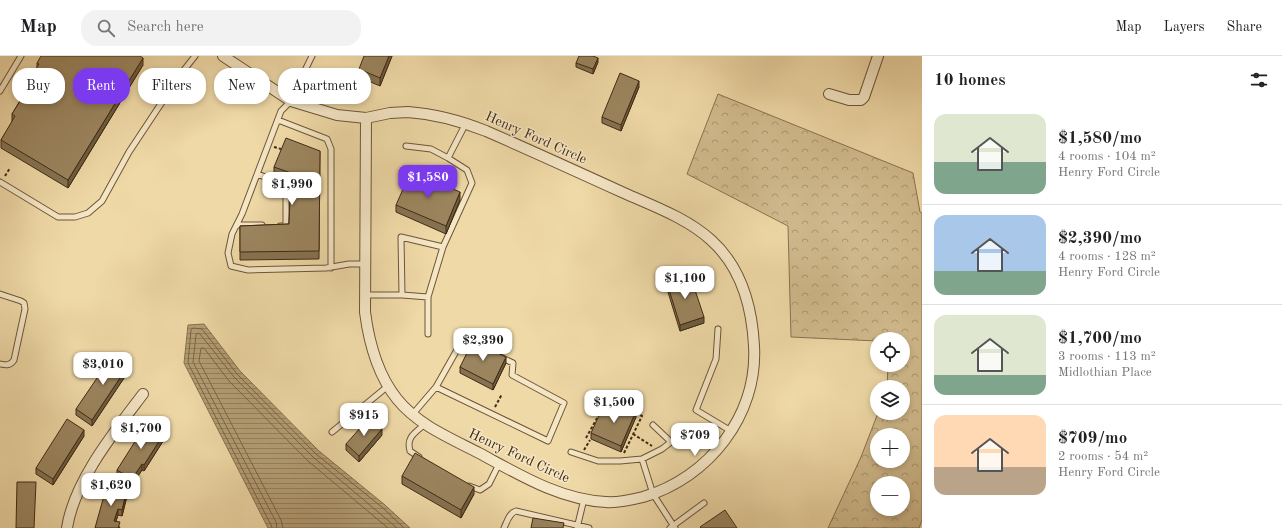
<!DOCTYPE html>
<meta charset="utf-8">
<style>
:root{--surface:#fff;--page:#f2f2f2;--text:#202124;--muted:#757577;--line:#e0e0e0;--accent:#7c3aed}
body{margin:0;font-family:"Old Standard TT",serif;background:var(--page);color:var(--text);height:100vh;display:flex;flex-direction:column;font-size:15px;white-space:nowrap}
*{box-sizing:border-box;margin:0}
p{font-size:13px;color:var(--muted)}
.icon{flex:none;width:22px;height:22px;fill:none;stroke:currentColor;stroke-width:2;stroke-linecap:round;stroke-linejoin:round}
.map{position:relative;flex:1;overflow:hidden}
.sheet{display:flex;flex-direction:column;background:var(--surface);width:360px}
.sheet>*{flex:none}
.banner{position:absolute;left:12px;top:12px;width:380px;height:36px;display:flex;gap:8px}
.controls{position:absolute;left:870px;top:276px;display:grid;gap:8px}
.controls a{display:grid;place-items:center;width:40px;height:40px;border-radius:50%;background:var(--surface);box-shadow:0 2px 6px #0003;font-size:20px}
.price{position:absolute;translate:-50% -34px;padding:0 9px;border-radius:8px;background:#fff;color:#222;font-size:13px;line-height:26px;filter:drop-shadow(0 1px 2px #0008)}
.price::after{content:'';position:absolute;left:50%;top:24px;width:12px;height:9px;margin-left:-6px;background:inherit;clip-path:polygon(0 0,100% 0,50% 100%)}
.price.active{background:var(--accent);color:#fff}
ul{padding:0;list-style:none}
li{display:flex;align-items:center;gap:12px;height:100px;padding:0 12px}
li+li{border-top:1px solid var(--line)}
li span{display:grid;place-items:center;flex:none;width:112px;height:80px;border-radius:12px;color:#555}
li>.icon{margin-inline-start:auto}
span .icon{width:48px;height:48px;fill:#fffc;stroke-width:1}
li b{font-size:17px}
h2{display:flex;justify-content:space-between;align-items:center;height:48px;padding:0 12px;font-size:17px}
.tag{padding:0 14px;border-radius:16px;background:var(--surface);box-shadow:0 2px 6px #0003;font-size:14px;line-height:36px}
.tag.active{background:var(--accent);color:#fff}
header{display:flex;align-items:center;gap:24px;box-sizing:border-box;height:56px;padding:0 20px;background:var(--surface);border-bottom:1px solid var(--line)}
header strong{font-size:19px}
nav{display:flex;gap:22px;margin-inline-start:auto;font-size:14px}
.search{width:280px;height:36px;background:var(--page);display:flex;align-items:center;gap:10px;box-sizing:border-box;padding:0 14px;border-radius:16px;color:var(--muted);font-size:15px}
main{display:flex;flex:1;min-height:0}
.map>svg:first-child{display:block}
.forest{fill:url(#forest-crowns);stroke:#897250;fill-rule:evenodd}
.water{fill:url(#water-rules);stroke:#86704d}
.lines{fill:none;stroke-linecap:round;stroke-linejoin:round}
.shore{stroke:#7a6443;stroke-width:1}
.service-casing{stroke:#6c5637;stroke-width:7}
.minor-casing{stroke:#6c5637;stroke-width:12}
.path{stroke:#412a12;stroke-width:2;stroke-dasharray:3 2;stroke-linecap:butt}
.service{stroke:#f5e6c6;stroke-width:5}
.minor{stroke:#f5e6c6;stroke-width:10}
.wall{fill:#857252;stroke:#412a12}
.shaded-wall{fill:#6c5d42;stroke:#412a12}
.building{fill:#9b855f;stroke:#412a12}
.labels{text-anchor:middle;dominant-baseline:central;stroke-width:3;stroke-linejoin:round;paint-order:stroke}
.street-label{font-size:14px;fill:#412a12;stroke:#f5e6c6}
</style>
<header>
<strong>Map</strong>
<div class="search"><svg class="icon" aria-label="search" viewBox="0 0 24 24"><circle cx="10" cy="10" r="6"/><path d="M15 15l6 6"/></svg>Search here</div>
<nav><a>Map</a><a>Layers</a><a>Share</a></nav>
</header>
<main>
<div class="map">
<svg width="922" height="472" viewBox="0 0 922 472">
<defs>
<pattern id="forest-crowns" width="20" height="18" patternUnits="userSpaceOnUse"><rect width="20" height="18" fill="#d1bb8e"/><path d="M2 6a3 3 0 1 1 6 0M12 15a3 3 0 1 1 6 0" fill="none" stroke="#ab9873"/></pattern>
<pattern id="water-rules" width="6" height="5" patternUnits="userSpaceOnUse"><rect width="6" height="5" fill="#b49e74"/><path d="M0 2.5h6" fill="none" stroke="#94815e"/></pattern>
</defs>
<rect width="100%" height="100%" fill="#efd9a7"/>
<filter id="stains"><feTurbulence type="fractalNoise" baseFrequency=".005" numOctaves="4"/><feColorMatrix values="0 0 0 0 .2 0 0 0 0 .09 0 0 0 0 .02 0 0 0 .5 -.17"/></filter>
<radialGradient id="worn" r=".72"><stop offset=".6" stop-color="#630" stop-opacity="0"/><stop offset="1" stop-color="#630" stop-opacity=".3"/></radialGradient>
<!-- forest -->
<path class="forest" d="M718 38 913 117 920 156 922 157V464L919 472H828L861 401 878 357H903V331H887L888 309H903V283H877V285L791 281 788 170 687 118ZM877 379H903V405H877ZM877 427H903V453H877Z"/>
<!-- water -->
<path class="water" d="M204 268 240 315 319 395 385 449 410 472H268L184 307 188 269Z"/>
<g class="lines">
<!-- shore -->
<path class="shore" d="M272 472 271 469 188 307 191 274 193 272 202 273 237 318 316 398 383 452 404 472
M277 472 276 466 193 306 196 279 197 277 200 278 234 321 313 401 397 472
M283 472 281 464 199 305 201 292H204L229 325 308 405 388 472"/>
<defs>
<path id="service" d="M0 35 21 0
M290 45 312 0
M291 45 281 55 242 158 232 178 228 197 231 210 248 214 326 212 349 208H365
M278 64 327 83 331 93V212
M406 90 431 93 448 102
M258 118 286 131V170H280
M0 126 58 161H75L88 157 102 145 129 96 180 19 195 0
M238 169H262
M0 238 21 245 24 247 25 253 14 304C10 310 6 309 0 308
M365 239H402L428 241
M402 239 401 181 443 191
M718 273 716 303 696 354 731 375
M428 278V241L443 191 472 127 467 114 448 102 466 67
M436 331 458 292 474 288 477 289
M412 359 436 331 548 385 564 347 512 319 513 307 500 301
M332 376 388 330
M571 396 598 405H620L642 403 662 393 671 386 653 369
M419 401 410 395C406 381 415 377 425 368
M642 403 653 438 675 472
M469 430 480 434 489 428 499 408
M504 472C507 466 509 457 516 455L589 472
M577 472 584 443
M670 472 704 447"/>
<path id="minor" d="M223 0 291 45 337 59 366 62
M829 38 849 44H861L864 41 878 0
M408 56C436 58 461 65 486 75 532 95 578 116 624 137 653 150 687 162 711 184 741 211 752 250 754 290 758 359 709 422 643 441 631 444 618 447 606 446 560 444 518 418 479 397 450 382 418 369 397 343 377 318 369 287 365 256L366 62 390 57Z
M67 472C74 425 115 375 143 338"/>
</defs>
<!-- service casing -->
<use href="#service" class="service-casing"/>
<!-- minor casing -->
<use href="#minor" class="minor-casing"/>
<!-- path -->
<path class="path" d="M274 91 281 93
M5 120 10 112
M495 351 502 338
M633 378 652 390
M586 382 601 355 604 357
M584 394 590 384
M624 397 642 360 634 356"/>
<!-- service -->
<use href="#service" class="service"/>
<!-- minor -->
<use href="#minor" class="minor"/>
</g>
<!-- wall -->
<path class="wall" d="M392 0 380 30 359 21V13Z
M598 6 593 18 576 11V7Z
M37 7 143 9 68 132 1 92V84L12 66V58L24 38V32L37 12Z
M639 31 621 75 602 67V61Z
M320 95 319 203 240 204V170L289 168 291 124 274 119V111Z
M460 144 446 178 396 156V149Z
M667 227 704 267 680 275 667 233Z
M506 307 493 334 460 317V311Z
M130 313 92 370 76 359V353Z
M636 361 621 396 591 383V377Z
M382 379 359 406 346 394V388Z
M84 380 53 429 36 418V412Z
M165 382 144 415 142 414 132 429 117 420V414Z
M402 420 474 438 461 462 402 428Z
M127 440 122 460 118 459 116 465 120 472H95Z"/>
<!-- shaded-wall -->
<path class="shaded-wall" d="M389 0H392L380 30V22Z
M143 2V9L68 132V124Z
M598 2V6L593 18V13Z
M639 25V31L621 75V69Z
M460 136V144L446 178V170Z
M704 261V267L680 275V269Z
M506 301V307L493 334V328Z
M130 307V313L92 370V364Z
M636 355V361L621 396V390Z
M382 373V379L359 406V400Z
M84 374V380L53 429V423Z
M165 376V382L144 415V409Z
M142 408V414L132 429V423Z
M474 431V438L461 462V454Z
M127 434V440L122 460V454Z
M118 453V459L114 471V465Z"/>
<!-- building -->
<path class="building" d="M41 0H140L143 2 68 124 1 84 15 60 12 58 27 34 24 32 39 8 37 7Z
M364 0H389L380 22 359 13Z
M579 0H593L598 2 593 13 576 7Z
M620 17 639 25 621 69 602 61Z
M286 82 320 95 319 195 240 196V170L289 168 291 117 274 111Z
M411 115 460 136 446 170 396 149Z
M690 219 704 261 680 269 667 227Z
M473 285 506 301 493 328 460 311Z
M114 297 130 307 92 364 76 353Z
M617 346 636 355 621 390 591 377 601 355 611 360Z
M369 362 382 373 359 400 346 388Z
M67 363 84 374 53 423 36 412Z
M148 365 165 376 144 409 142 408 132 423 117 414Z
M415 397 474 431 461 454 402 420Z
M17 426H36L34 472H16Z
M107 429 127 434 122 454 118 453 114 465 120 466 118 472H95Z
M725 454 737 472H701L700 471Z
M533 462 564 467 563 472H531Z"/>
<g class="labels">
<!-- street labels -->
<g class="street-label">
<text transform="translate(536 82) rotate(24)">Henry Ford Circle</text>
<text transform="translate(519 400) rotate(25)">Henry Ford Circle</text>
</g>
</g>
<rect width="100%" height="100%" filter="url(#stains)"/>
<rect width="100%" height="100%" fill="url(#worn)"/>
</svg>
<div class="controls">
<a><svg class="icon" aria-label="locate" viewBox="0 0 24 24"><circle cx="12" cy="12" r="6"/><path d="M12 2v4M12 18v4M2 12h4M18 12h4"/></svg></a>
<a><svg class="icon" aria-label="layers" viewBox="0 0 24 24"><path d="M12 4l9 5-9 5-9-5zM3 14l9 5 9-5"/></svg></a>
<a>+</a>
<a>−</a>
</div>
<b class="price active" style="left:428px;top:143px">$1,580</b>
<b class="price" style="left:292px;top:150px">$1,990</b>
<b class="price" style="left:685px;top:244px">$1,100</b>
<b class="price" style="left:483px;top:306px">$2,390</b>
<b class="price" style="left:103px;top:330px">$3,010</b>
<b class="price" style="left:614px;top:368px">$1,500</b>
<b class="price" style="left:364px;top:381px">$915</b>
<b class="price" style="left:141px;top:394px">$1,700</b>
<b class="price" style="left:695px;top:401px">$709</b>
<b class="price" style="left:111px;top:451px">$1,620</b>
<div class="banner">
<a class="tag">Buy</a>
<a class="tag active">Rent</a>
<a class="tag">Filters</a>
<a class="tag">New</a>
<a class="tag">Apartment</a>
</div>
</div>
<section class="sheet">
<h2>10 homes<svg class="icon" aria-label="filters" viewBox="0 0 24 24"><path d="M4 7h16M4 17h16"/><circle cx="9" cy="7" r="2"/><circle cx="15" cy="17" r="2"/></svg></h2>
<ul>
<li><span style="background:linear-gradient(#dfe7d0 60%,#7fa58c 0)"><svg class="icon" aria-label="home" viewBox="0 0 24 24"><path d="M3 11l9-7 9 7M6 9v11h12V9"/></svg></span><div><b>$1,580/mo</b><p>4 rooms · 104 m²</p><p>Henry Ford Circle</p></div></li>
<li><span style="background:linear-gradient(#a9c7e8 70%,#7fa58c 0)"><svg class="icon" aria-label="home" viewBox="0 0 24 24"><path d="M3 11l9-7 9 7M6 9v11h12V9"/></svg></span><div><b>$2,390/mo</b><p>4 rooms · 128 m²</p><p>Henry Ford Circle</p></div></li>
<li><span style="background:linear-gradient(#dfe7d0 75%,#7fa58c 0)"><svg class="icon" aria-label="home" viewBox="0 0 24 24"><path d="M3 11l9-7 9 7M6 9v11h12V9"/></svg></span><div><b>$1,700/mo</b><p>3 rooms · 113 m²</p><p>Midlothian Place</p></div></li>
<li><span style="background:linear-gradient(#ffd9b3 65%,#b9a48a 0)"><svg class="icon" aria-label="home" viewBox="0 0 24 24"><path d="M3 11l9-7 9 7M6 9v11h12V9"/></svg></span><div><b>$709/mo</b><p>2 rooms · 54 m²</p><p>Henry Ford Circle</p></div></li>
</ul>
</section>
</main>
